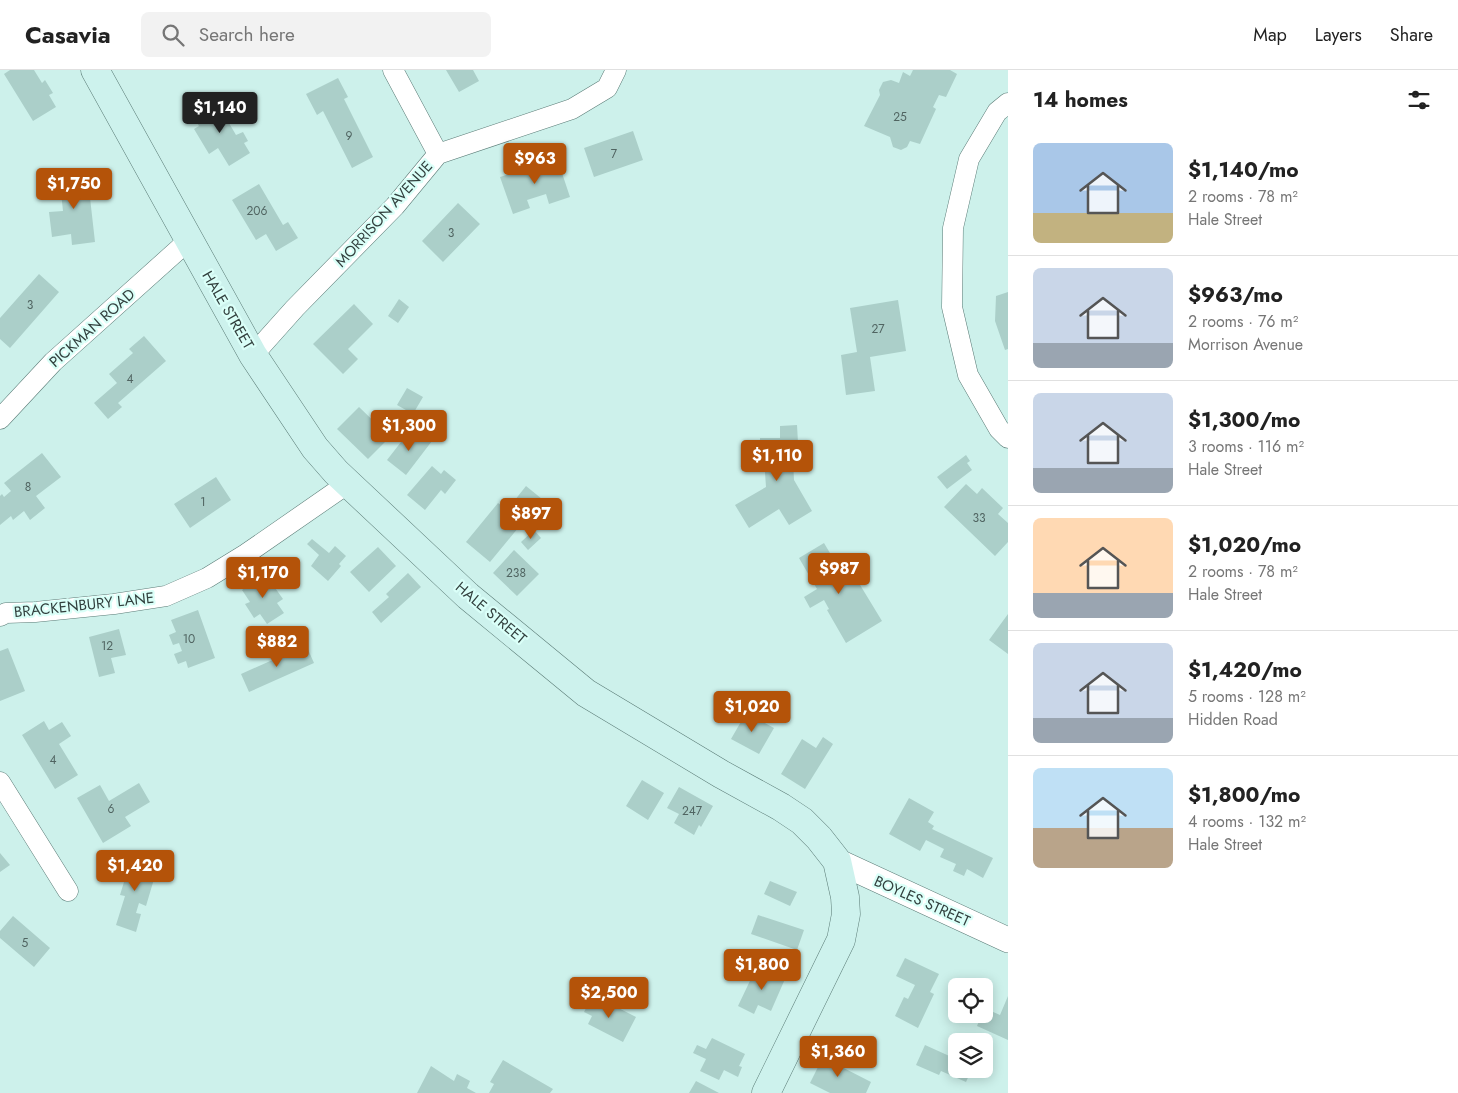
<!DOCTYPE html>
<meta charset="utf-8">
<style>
:root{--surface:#fff;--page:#f2f2f2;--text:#222;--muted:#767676;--line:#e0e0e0;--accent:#b45309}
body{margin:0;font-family:Jost,sans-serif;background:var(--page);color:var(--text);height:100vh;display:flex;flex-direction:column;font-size:19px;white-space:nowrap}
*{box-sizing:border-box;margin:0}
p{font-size:16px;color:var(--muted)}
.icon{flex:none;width:28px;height:28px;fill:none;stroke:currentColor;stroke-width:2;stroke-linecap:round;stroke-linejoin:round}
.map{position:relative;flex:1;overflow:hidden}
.panel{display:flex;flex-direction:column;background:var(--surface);width:450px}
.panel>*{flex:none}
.fabs{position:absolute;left:948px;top:908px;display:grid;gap:10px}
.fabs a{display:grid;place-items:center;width:45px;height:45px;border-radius:8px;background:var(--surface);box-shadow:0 2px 12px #0003;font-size:25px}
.price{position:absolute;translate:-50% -42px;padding:0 11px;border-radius:5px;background:var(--accent);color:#fff;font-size:16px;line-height:32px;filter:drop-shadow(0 1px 2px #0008)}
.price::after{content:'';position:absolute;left:50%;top:30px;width:15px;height:11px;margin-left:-8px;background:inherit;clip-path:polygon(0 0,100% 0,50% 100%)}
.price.on{background:#222;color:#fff}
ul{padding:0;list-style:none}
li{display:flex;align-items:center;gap:15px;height:125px;padding:0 25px}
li+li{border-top:1px solid var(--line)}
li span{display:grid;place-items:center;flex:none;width:140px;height:100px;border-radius:8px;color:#555}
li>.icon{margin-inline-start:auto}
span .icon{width:60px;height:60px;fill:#fffc;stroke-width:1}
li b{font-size:21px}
h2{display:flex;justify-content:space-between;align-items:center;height:60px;padding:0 25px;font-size:21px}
header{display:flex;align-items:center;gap:30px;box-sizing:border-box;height:70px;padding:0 25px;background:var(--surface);border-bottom:1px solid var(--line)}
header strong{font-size:24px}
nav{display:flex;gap:28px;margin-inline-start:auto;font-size:18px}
.search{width:350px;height:45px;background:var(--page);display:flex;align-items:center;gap:12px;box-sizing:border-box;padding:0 18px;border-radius:8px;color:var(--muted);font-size:19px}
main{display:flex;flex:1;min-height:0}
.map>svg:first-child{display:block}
.building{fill:#abcfc9}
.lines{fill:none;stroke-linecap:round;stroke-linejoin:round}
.minor-casing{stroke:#5a7b76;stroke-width:21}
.tertiary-casing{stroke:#5a7b76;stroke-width:26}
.secondary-casing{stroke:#5a7b76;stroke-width:29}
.minor{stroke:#fff;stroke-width:20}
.tertiary{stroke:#fff;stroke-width:25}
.secondary{stroke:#cdf2ed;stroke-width:28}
.labels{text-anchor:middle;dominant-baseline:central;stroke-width:4.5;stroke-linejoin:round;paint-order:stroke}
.number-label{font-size:12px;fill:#506461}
.street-label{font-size:15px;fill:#32403e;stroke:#dafff8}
</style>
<header>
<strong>Casavia</strong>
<div class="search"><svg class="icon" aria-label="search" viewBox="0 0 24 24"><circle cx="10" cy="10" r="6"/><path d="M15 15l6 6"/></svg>Search here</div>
<nav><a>Map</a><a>Layers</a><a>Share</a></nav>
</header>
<main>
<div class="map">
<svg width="1008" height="1023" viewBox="0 0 1008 1023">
<rect width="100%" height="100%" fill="#cdf1eb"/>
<!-- building -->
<path class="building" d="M10 0H34L42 13 45 10 53 23 49 25 56 37 33 51 4 4Z
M446 0H473L479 11 459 22Z
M913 0H950L957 4 946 27 939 25 933 37 936 39 920 74 910 71 907 77 901 80 893 77 890 67 864 56 880 25 879 20 883 12 891 10 899 13 903 2 910 6Z
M338 8 348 27 344 29 373 87 352 98 323 41 317 45 306 24Z
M216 31 236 65 243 62 248 71 244 73 250 83 229 96 218 78 209 84 194 59 199 56 192 44Z
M633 61 643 90 594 107 584 78Z
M557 88 570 127 549 134 546 124 527 130 530 138 513 144 500 107Z
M87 101 95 172 72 175 71 164 52 167 49 142 63 141 59 104Z
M259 114 283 155 288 152 298 168 276 181 266 164 256 170 232 130Z
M458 133 480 154 443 192 422 171Z
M39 204 59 222 10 278 0 269V248Z
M1008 222V279L1005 280 995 251 996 226Z
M399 229 409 237 398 253 388 246Z
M898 230 906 281 870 287 875 321 846 325 841 285 857 282 850 238Z
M354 234 373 254 348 279 358 289 343 304 313 274Z
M144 266 166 291 118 333 122 337 108 349 94 333 117 313 109 304 133 283 129 279Z
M407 318 423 327 413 344 397 335Z
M359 337 390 367 368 389 337 359Z
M797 355 799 390H793L794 410 812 441 789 455 779 439 749 458 735 435 766 417 764 388 760 389V368H780V356Z
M417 360 432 371 406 405 387 390 408 363 413 367Z
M42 383 61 407 36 426 45 438 30 450 24 441 13 450 11 446 0 455V426L2 424 4 427 11 421 4 413Z
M966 385 970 391 967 393 972 400 947 419 937 407Z
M432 396 441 404 444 400 456 410 445 424 441 420 425 440 407 425Z
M216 407 231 430 190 458 174 434Z
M966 414 977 424 982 418 1003 438 998 444 1008 453V472L995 486 944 437Z
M526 416 542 429 490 492 466 472 498 433 507 440Z
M534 460 541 468 528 480 521 472Z
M312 469 329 483 335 476 346 486 339 494 341 496 328 511 311 496 319 485 307 474Z
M824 473 846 510 854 505 882 551 846 573 827 540 829 539 824 530 810 538 804 527 817 519 799 488Z
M378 477 396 496 369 522 350 502Z
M514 480 539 504 517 526 493 503Z
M260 503 269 518 273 515 283 529 277 533 284 543 267 554 260 544 254 548 245 534 250 532 242 520 249 515 247 511Z
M408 503 421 517 381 553 372 542 389 527 386 524Z
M198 540 215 588 188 598 186 591 178 594 174 584 182 581 179 573 173 575 169 565 176 562 171 550Z
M1008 544V584L989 570Z
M119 559 126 585 111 588 115 603 99 607 89 567Z
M306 575 314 593 249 622 241 604Z
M8 578 25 621 0 631V581Z
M746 643 774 658 759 684 731 669Z
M44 651 49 660 62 652 71 666 59 674 78 705 55 719 22 665Z
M823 667 833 674 805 719 781 704 802 669 816 678Z
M642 710 664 723 648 750 626 736Z
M139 713 150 732 125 747 131 756 103 773 77 728 100 715 109 731Z
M679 717 713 736 701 757 699 755 694 765 674 753 679 744 667 738Z
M909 728 934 742 928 752 934 756 932 759 993 788 983 808 967 799 964 806 953 801 956 794 940 787 944 779 926 770 920 781 889 764Z
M0 783 10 795 0 802Z
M126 789 157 799 146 836 139 833 136 843 141 844 136 862 116 855 125 826 120 825 124 812 119 811Z
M770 811 797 822 790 836 764 824Z
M758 845 804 860 797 880 751 864Z
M13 846 50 878 34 897 0 868V861Z
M905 888 939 904 930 922 934 924 918 958 895 946 904 927 908 929 915 915 896 906Z
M757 896 785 909 771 941 758 935 754 944 738 936Z
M593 925 636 947 623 972 588 954 592 946 584 942Z
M1008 926V970L977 956 982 944H984V938L1000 945Z
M712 968 745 984 739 996 742 997 738 1007 724 1000 719 1010 700 1001 706 989 693 983 697 975 706 979Z
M925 975 956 989V999H972L966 1012 941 1001 939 1005 916 995Z
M826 981 833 985 830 991 871 1012 866 1023H830L810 1013Z
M503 990 553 1019 550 1023H489L494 1014 490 1012Z
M431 996 454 1011 457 1004 470 1011 467 1018 476 1023H417Z
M696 1011 719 1023H689Z"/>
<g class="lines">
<defs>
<path id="minor" d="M393 0 438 84
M1008 33 997 42 969 89 953 158 952 237 968 305 999 359 1008 368
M253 285 295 238 395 136 438 84 572 39 607 18 616 0
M0 349 53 292 189 170
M0 546 6 543 35 542 114 534 166 526 207 508 246 484 347 414
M0 712 68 821"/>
<path id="tertiary" d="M837 791 1008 870"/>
<path id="secondary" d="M95 0 253 285 315 378 336 402 468 526 586 623 721 704 781 737 802 751 819 768 837 791 845 827 846 844 841 870 766 1023"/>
</defs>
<!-- minor casing -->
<use href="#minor" class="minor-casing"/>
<!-- tertiary casing -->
<use href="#tertiary" class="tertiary-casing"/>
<!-- secondary casing -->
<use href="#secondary" class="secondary-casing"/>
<!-- minor -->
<use href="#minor" class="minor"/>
<!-- tertiary -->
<use href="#tertiary" class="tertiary"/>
<!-- secondary -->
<use href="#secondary" class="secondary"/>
</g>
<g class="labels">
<!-- number labels -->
<g class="number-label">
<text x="900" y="47">25</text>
<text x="349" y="66">9</text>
<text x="614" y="84">7</text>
<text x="257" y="141">206</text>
<text x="451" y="163">3</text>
<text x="30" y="235">3</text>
<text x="878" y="259">27</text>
<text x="130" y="309">4</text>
<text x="28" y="417">8</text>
<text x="203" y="432">1</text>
<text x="979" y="448">33</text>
<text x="516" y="503">238</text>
<text x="189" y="569">10</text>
<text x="107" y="576">12</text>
<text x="53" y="690">4</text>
<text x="111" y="739">6</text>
<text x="692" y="741">247</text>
<text x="25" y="873">5</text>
</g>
<!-- street labels -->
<g class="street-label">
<text transform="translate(384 144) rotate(-48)">MORRISON AVENUE</text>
<text transform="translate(228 240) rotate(60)">HALE STREET</text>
<text transform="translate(92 258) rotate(-42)">PICKMAN ROAD</text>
<text transform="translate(84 535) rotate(-6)">BRACKENBURY LANE</text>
<text transform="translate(491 543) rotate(40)">HALE STREET</text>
<text transform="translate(922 831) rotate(24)">BOYLES STREET</text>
</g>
</g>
</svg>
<div class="fabs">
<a><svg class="icon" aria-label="locate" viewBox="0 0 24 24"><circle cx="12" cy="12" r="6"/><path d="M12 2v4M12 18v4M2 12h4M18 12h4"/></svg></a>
<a><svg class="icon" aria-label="layers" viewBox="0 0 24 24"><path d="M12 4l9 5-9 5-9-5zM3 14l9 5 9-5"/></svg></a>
</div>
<b class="price on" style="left:220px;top:64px">$1,140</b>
<b class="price" style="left:535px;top:115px">$963</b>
<b class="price" style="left:74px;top:140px">$1,750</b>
<b class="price" style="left:409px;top:382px">$1,300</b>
<b class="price" style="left:777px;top:412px">$1,110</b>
<b class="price" style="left:531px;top:470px">$897</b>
<b class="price" style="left:839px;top:525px">$987</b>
<b class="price" style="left:263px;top:529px">$1,170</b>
<b class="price" style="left:277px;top:598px">$882</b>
<b class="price" style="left:752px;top:663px">$1,020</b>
<b class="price" style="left:135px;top:822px">$1,420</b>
<b class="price" style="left:762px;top:921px">$1,800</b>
<b class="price" style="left:609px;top:949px">$2,500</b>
<b class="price" style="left:838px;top:1008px">$1,360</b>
</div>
<section class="panel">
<h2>14 homes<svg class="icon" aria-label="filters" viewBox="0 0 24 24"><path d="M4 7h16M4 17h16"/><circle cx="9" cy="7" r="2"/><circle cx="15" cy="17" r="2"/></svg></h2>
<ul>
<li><span style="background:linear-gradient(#a9c7e8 70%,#c2b280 0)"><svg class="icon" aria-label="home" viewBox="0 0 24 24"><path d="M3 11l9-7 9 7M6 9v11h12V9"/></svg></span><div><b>$1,140/mo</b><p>2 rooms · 78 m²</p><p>Hale Street</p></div></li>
<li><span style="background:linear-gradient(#c9d6e8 75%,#9aa5b1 0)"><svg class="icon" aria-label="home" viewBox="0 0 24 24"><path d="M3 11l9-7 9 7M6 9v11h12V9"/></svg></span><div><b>$963/mo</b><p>2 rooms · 76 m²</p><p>Morrison Avenue</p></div></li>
<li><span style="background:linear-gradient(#c9d6e8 75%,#9aa5b1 0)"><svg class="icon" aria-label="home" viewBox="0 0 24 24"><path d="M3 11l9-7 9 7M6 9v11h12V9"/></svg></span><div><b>$1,300/mo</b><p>3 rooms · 116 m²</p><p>Hale Street</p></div></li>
<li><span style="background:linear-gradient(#ffd9b3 75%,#9aa5b1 0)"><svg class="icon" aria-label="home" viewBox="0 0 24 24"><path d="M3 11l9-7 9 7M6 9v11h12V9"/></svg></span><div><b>$1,020/mo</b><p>2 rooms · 78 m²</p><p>Hale Street</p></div></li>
<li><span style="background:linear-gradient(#c9d6e8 75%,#9aa5b1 0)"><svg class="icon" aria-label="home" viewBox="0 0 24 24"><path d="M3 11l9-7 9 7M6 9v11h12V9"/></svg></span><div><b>$1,420/mo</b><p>5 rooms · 128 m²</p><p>Hidden Road</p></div></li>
<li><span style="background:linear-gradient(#bfe0f5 60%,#b9a48a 0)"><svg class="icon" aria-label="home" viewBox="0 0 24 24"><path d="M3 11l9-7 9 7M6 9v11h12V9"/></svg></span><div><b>$1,800/mo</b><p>4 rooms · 132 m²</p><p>Hale Street</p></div></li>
</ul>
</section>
</main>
